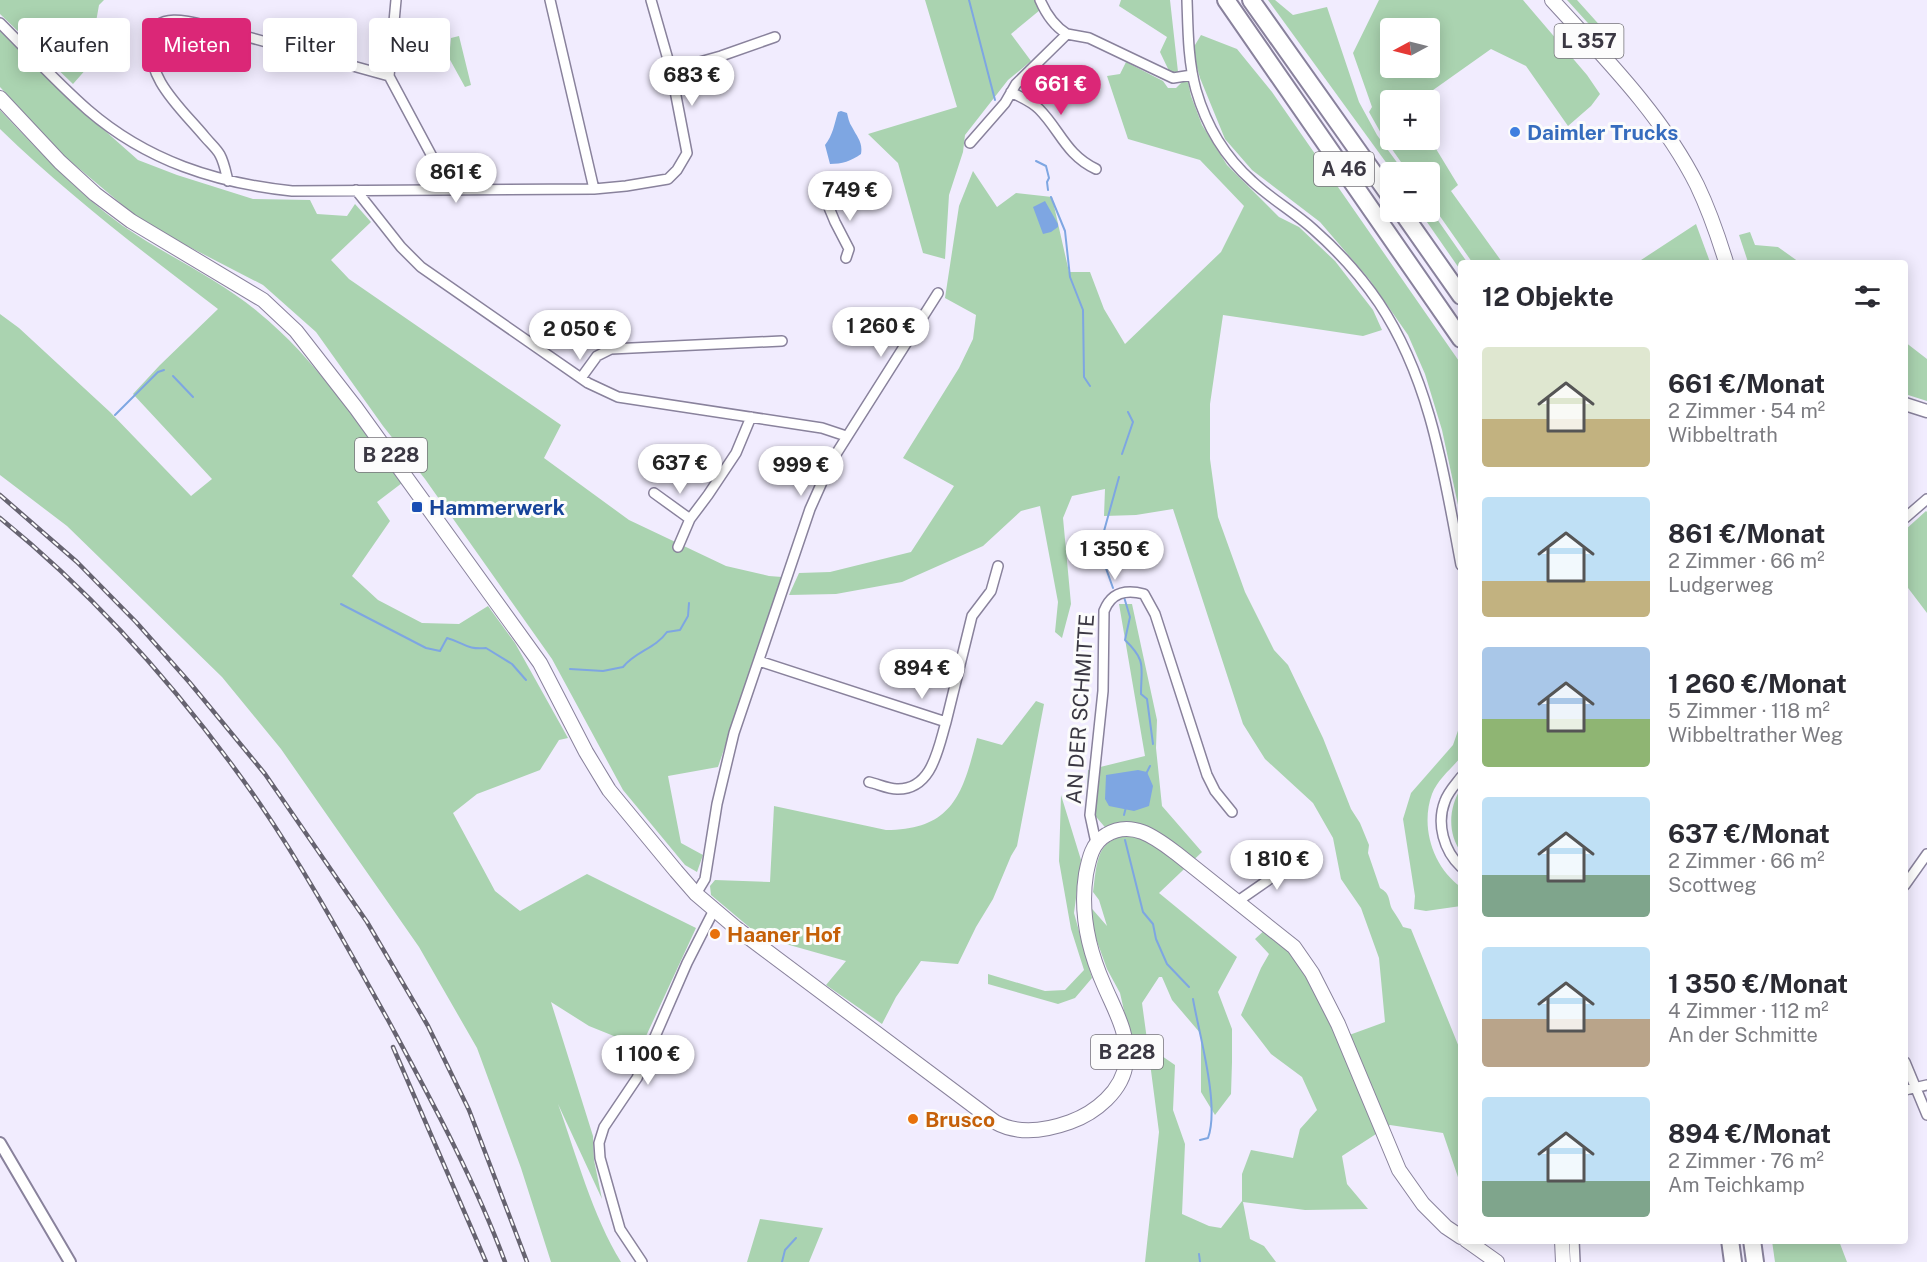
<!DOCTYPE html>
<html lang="de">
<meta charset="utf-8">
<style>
:root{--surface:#fff;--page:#f2f2f3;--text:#2b2b33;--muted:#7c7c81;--accent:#db2777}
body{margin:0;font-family:"Public Sans",sans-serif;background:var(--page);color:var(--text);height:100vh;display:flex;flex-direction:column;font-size:22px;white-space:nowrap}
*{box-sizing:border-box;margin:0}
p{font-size:20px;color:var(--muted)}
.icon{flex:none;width:33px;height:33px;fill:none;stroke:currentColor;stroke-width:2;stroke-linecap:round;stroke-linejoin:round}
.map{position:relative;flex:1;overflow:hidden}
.side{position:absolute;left:1458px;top:260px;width:450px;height:984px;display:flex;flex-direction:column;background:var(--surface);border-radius:6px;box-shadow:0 3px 15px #0003}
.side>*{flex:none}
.hud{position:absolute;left:18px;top:18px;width:570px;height:54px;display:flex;gap:12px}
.needle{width:39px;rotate:263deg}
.controls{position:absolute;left:1380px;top:18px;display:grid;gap:12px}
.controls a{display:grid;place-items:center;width:60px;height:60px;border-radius:6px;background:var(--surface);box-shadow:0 3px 15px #0003;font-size:30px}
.price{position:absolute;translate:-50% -51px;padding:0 14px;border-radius:21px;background:#fff;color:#222;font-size:20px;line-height:39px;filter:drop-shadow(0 2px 3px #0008)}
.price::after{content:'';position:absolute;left:50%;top:36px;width:18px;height:14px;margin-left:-9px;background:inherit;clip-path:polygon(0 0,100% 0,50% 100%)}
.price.active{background:var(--accent);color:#fff}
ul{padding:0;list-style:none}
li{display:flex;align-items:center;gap:18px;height:150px;padding:0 24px}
li span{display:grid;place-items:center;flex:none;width:168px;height:120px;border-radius:6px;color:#555}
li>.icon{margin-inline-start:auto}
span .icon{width:72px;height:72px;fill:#fffc;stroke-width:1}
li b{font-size:26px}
h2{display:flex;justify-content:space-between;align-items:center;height:72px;padding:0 24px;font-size:26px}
.tag{padding:0 21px;border-radius:6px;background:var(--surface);box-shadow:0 3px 15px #0003;font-size:21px;line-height:54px}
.tag.active{background:var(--accent);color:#fff}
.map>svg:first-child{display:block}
.green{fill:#aad3b0;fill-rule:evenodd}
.water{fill:#7ea6e2}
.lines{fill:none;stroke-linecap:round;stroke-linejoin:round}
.stream{stroke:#7ea6e2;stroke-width:2}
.minor-casing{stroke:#89829c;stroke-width:12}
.tertiary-casing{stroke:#89829c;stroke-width:14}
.secondary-casing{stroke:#89829c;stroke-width:15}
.primary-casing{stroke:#89829c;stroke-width:16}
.motorway-casing{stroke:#89829c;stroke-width:20}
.minor{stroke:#fff;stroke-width:9}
.tertiary{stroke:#fff;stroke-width:10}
.secondary{stroke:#fff;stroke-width:12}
.primary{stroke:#fff;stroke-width:14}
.motorway{stroke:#fff;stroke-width:16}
.rail-casing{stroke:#666370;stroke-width:4.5}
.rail{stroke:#fcfcfc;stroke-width:2;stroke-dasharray:7;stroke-linecap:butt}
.shop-dot{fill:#3f7fe0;stroke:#fcfcfc;stroke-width:2}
.transit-dot{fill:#1a4fb4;stroke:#fcfcfc;stroke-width:2}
.food-dot{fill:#e8710a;stroke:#fcfcfc;stroke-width:2}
.labels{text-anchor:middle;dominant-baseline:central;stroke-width:6;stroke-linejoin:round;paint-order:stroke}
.shield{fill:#fcfcfc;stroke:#75737a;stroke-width:1.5}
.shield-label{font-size:20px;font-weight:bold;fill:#3b3843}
.shop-label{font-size:21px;font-weight:bold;fill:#366cbe;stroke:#fcfcfc;text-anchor:start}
.transit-label{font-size:21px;font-weight:bold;fill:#164399;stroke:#fcfcfc;text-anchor:start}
.street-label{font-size:21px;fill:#3b3843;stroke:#fcfcfc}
.food-label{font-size:21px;font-weight:bold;fill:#c56008;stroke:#fcfcfc;text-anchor:start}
</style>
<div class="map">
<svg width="1927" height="1262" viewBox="0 0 1927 1262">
<rect width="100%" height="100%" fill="#f1ecfe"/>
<!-- green -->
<path class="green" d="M0 0H104L99 5 88 67 73 84 0 14Z
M925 0H1036L1040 10 1011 34 1031 61 1008 80 965 135 963 152 949 195 945 259 923 253 898 163 868 134 957 107Z
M1121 0H1170L1178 72 1170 73 1160 52 1167 37 1119 6Z
M1268 0H1275L1293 15 1327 7 1359 102 1377 135 1404 172H1393Z
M1379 0H1523L1587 75 1600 94 1591 106 1568 126 1526 66 1491 49 1419 100H1390V140L1430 139 1458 185 1451 191 1502 262H1472L1430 202V172H1408L1382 135 1369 112 1372 107 1353 53ZM1430 28V68H1390V28Z
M1567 0H1577L1622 50 1617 55Z
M0 30 77 106 138 160 177 175 253 199 310 200 317 214 347 216 355 204 371 222 331 260 349 279 561 425 544 458 629 520 726 566 769 576 782 577 718 767 668 776 681 843 703 855 697 872 685 865 623 790 552 659 425 479 383 426 316 332 263 285 172 238 138 218 63 155 0 87Z
M1201 35 1237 49 1272 92 1461 364V519L1442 430 1425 374 1408 335 1369 279 1320 222 1252 170 1225 139 1200 78 1192 50Z
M459 36 471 85 465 87 449 58 451 38Z
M1126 62 1163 81 1168 88H1176L1182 82H1188L1191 96 1202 125 1227 165 1279 217 1299 227 1335 261 1373 310 1382 330 1363 336 1223 315 1210 404V459L1218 517 1245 592 1274 650 1288 665 1323 738 1351 809 1360 823 1369 845 1368 853 1380 888C1391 894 1388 900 1392 909 1396 915 1400 921 1403 927L1411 929 1461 1052V1186L1443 1133 1390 1125 1342 1156 1347 1184 1368 1209 1305 1210 1243 1202 1250 1239 1264 1246 1276 1262H1145L1159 1132 1150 1063 1133 1050 1120 993 1107 969 1094 933 1087 903 1107 926 1099 900 1093 892C1096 874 1095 846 1115 839L1086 805 1088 770 1145 756 1119 604H1132L1157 720 1156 748 1162 806 1202 852 1159 893 1237 957 1218 992 1232 1029V1062L1231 1094 1215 1115 1201 1092V1034L1172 1000 1162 977H1159L1142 1003 1148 1047 1162 1045 1159 1054 1175 1065 1173 1110 1185 1144 1182 1214 1209 1226 1221 1228 1242 1201V1174L1251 1150 1293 1158 1300 1129 1317 1110 1302 1077 1271 1054 1241 1015 1261 968 1269 954 1255 939 1267 928 1293 951 1341 1038 1385 1022 1379 958 1361 908 1341 879 1333 838 1313 803 1265 759 1243 724 1173 509 1136 515 1104 516 1105 489 1072 496 1063 518 1071 604 1062 638 1055 632 1058 602 1040 506 1021 511 983 546 902 582 836 594 789 595 799 573 830 572 911 552 954 486 903 458 959 368 973 339 976 315 945 298 959 206 973 171 997 207 1016 193 1052 197 1069 272H1090L1104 309 1125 344 1221 252 1244 206 1200 160 1128 139 1107 76 1120 74Z
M0 110C39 151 77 193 123 226 167 256 217 278 258 312 316 359 357 423 402 483L377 502 390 521 352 576 378 600 422 623 459 624 488 606 515 643 568 738 559 740 540 770 477 794 453 813 495 891 520 911 587 874 696 928 641 1047 589 1026 551 1002 593 1136 594 1160 602 1199 558 1104C576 1154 593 1217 621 1262H551L521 1168 477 1048 419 947 281 749 222 677 67 526 0 475V314L19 328 110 412 191 496 212 479 133 394 160 365 218 309C143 252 68 195 0 129Z
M1430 209 1467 262H1461V271L1420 212H1430Z
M1696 224 1710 262H1638Z
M1750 232 1755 245 1778 247 1799 262H1748L1739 235Z
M1905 342 1927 359V401L1905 394Z
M1926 511 1927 512V613L1905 584V530Z
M1036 701 1044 704 1017 846 1011 856 993 899 976 927 958 964 921 961 896 997 882 1024 826 985 846 961 761 937 711 895 710 886 715 880 770 882 774 806 886 830C953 830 963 793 977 738L1002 745Z
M1461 722V757C1451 769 1438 779 1432 794 1420 827 1433 867 1461 887V906L1426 911 1414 909 1415 896 1403 819 1411 793 1453 745Z
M1461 788V852C1447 833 1449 807 1461 788Z
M1061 795 1081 860 1074 913 1092 978 1075 998 1058 1004 988 984V974L1045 991 1065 990 1084 970 1071 929 1059 861Z
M760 1219 823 1228 809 1262H747Z
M1772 1241H1839L1847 1262H1775Z"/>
<!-- water -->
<path class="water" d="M841 111 847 113C848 117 849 123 852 127 857 137 863 142 861 154 851 161 842 164 830 164L825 145C833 135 834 125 838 112Z
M1045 201 1058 224V227L1051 232 1043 234 1033 207Z
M1138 770 1147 772 1153 786 1149 806 1134 811 1109 806 1105 799 1106 775Z"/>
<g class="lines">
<!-- stream -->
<path class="stream" d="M969 0 995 100
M1036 161 1046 166 1049 178 1047 182 1048 190
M1051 197 1065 231 1070 277 1083 310 1084 377 1090 386
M173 376 193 397
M115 415 158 372 164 370
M1122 454 1133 422 1128 412
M1113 588 1099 549 1119 477
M1124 597 1130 617 1125 640C1147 661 1141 667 1141 694L1147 699 1153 744
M341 604 426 648 440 651 447 638C465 643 466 650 486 648L512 664 526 680
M570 669 603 671 623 667C636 651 655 649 667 632L680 630 688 616 689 603
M1146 774 1150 766
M1124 815 1126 807
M1125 840 1143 912 1153 924 1156 939 1167 964 1189 987
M1193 999C1199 1034 1220 1105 1208 1138L1200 1140
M1199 1254 1200 1262
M782 1262 785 1250 796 1238"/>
<defs>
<path id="minor" d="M550 0 594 189
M1040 0C1046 14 1054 26 1067 34
M1187 0C1188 30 1188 61 1196 90 1206 125 1225 157 1252 181 1271 199 1294 212 1313 229 1338 251 1360 275 1379 303 1431 381 1444 475 1461 565
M0 23C29 52 57 83 88 110 147 161 216 183 292 191L594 189 626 186 668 179 677 170 687 153 671 70 651 0
M671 70 721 56 775 37
M389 76 396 0
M1011 92C1020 97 1031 101 1039 109 1060 130 1066 155 1096 169
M970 143 1005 103 1016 84 1067 34 1089 38 1173 78 1192 75
M228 181C226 173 224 162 220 155 217 149 210 143 205 137 182 109 143 77 152 36 157 10 195 23 212 27L389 76 450 190
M820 186 835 222 849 249 846 258
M356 190 401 247 421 267 588 383 618 397 822 428 846 436
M581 378 597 356 611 349 782 341
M654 493 690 519
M1905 518 1927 499
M678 547 690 519 708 495 736 453 751 417
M759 661 946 722 972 616 991 591 998 566
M1461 777C1455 785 1448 792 1445 801 1436 824 1444 851 1461 867
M869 782C878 784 888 789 897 789 932 790 938 749 946 722
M1096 843 1090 815 1103 691 1104 611C1111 593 1125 589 1144 594L1155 614 1207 775 1215 791 1232 812
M1905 885 1927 854
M696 894 705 879 717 804 734 733 810 509 831 462 938 293
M1238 901 1300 858
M1905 1062 1927 1115
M1905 1090 1927 1085
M1574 1240 1575 1262
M642 1262 620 1229 600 1158 599 1143 604 1127 637 1078 687 963 714 910"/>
<path id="tertiary" d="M0 1143 70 1262"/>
<path id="secondary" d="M1905 404 1927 411"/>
<path id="primary" d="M1552 0C1604 57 1662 115 1697 185 1709 210 1718 236 1726 262
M0 98 60 162 95 194 131 221 263 300 296 331 356 408 540 663 586 752 609 790 676 871 696 894 736 928 995 1122C1018 1135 1045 1131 1070 1122 1095 1113 1123 1091 1126 1062 1129 1033 1115 1011 1104 985 1088 949 1080 912 1086 874 1089 859 1092 843 1106 835 1132 819 1156 838 1176 853L1294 947 1312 973 1338 1024 1399 1170 1423 1204 1446 1227 1461 1237
M1466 1240 1497 1262
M1562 1240 1563 1262"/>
<path id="motorway" d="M1226 0 1461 339
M1251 0 1390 196
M1402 212 1461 296
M1730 1240 1733 1262
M1752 1240 1755 1262"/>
</defs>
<!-- minor casing -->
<use href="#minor" class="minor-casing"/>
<!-- tertiary casing -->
<use href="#tertiary" class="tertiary-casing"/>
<!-- secondary casing -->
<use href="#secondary" class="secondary-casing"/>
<!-- primary casing -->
<use href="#primary" class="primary-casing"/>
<!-- motorway casing -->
<use href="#motorway" class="motorway-casing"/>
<!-- minor -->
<use href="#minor" class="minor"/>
<!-- tertiary -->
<use href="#tertiary" class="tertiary"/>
<!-- secondary -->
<use href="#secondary" class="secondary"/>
<!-- primary -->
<use href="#primary" class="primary"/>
<!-- motorway -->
<use href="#motorway" class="motorway"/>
<defs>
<path id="rail" d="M0 495 77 562 136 622 190 683 265 774 367 922 428 1026 469 1110 527 1262
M0 518C100 599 187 699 260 804 307 873 347 947 388 1020 430 1098 474 1178 505 1262
M393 1047 486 1262"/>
</defs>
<!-- rail casing -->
<use href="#rail" class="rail-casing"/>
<!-- rail -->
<use href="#rail" class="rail"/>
</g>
<!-- markers -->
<circle class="shop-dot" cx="1515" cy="132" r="6"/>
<rect class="transit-dot" x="411" y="501" width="12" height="12" rx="3"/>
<g class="food-dot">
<circle cx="715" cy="934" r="6"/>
<circle cx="913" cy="1119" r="6"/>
</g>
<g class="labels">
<!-- shield labels -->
<g class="shield">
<rect x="1554.5" y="24" width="69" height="34" rx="4.5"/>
<rect x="1314" y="152" width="60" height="34" rx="4.5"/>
<rect x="355" y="438" width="72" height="34" rx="4.5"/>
<rect x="1091" y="1035" width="72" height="34" rx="4.5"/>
</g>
<g class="shield-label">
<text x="1589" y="41">L 357</text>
<text x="1344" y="169">A 46</text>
<text x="391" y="455">B 228</text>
<text x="1127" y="1052">B 228</text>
</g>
<!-- shop labels -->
<g class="shop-label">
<text x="1527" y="132">Daimler Trucks</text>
</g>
<!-- transit labels -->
<g class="transit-label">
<text x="429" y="507">Hammerwerk</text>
</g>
<!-- street labels -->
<g class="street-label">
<text transform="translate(1080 709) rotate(-86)">AN DER SCHMITTE</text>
</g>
<!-- food labels -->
<g class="food-label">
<text x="727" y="934">Haaner Hof</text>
<text x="925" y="1119">Brusco</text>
</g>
</g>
</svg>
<div class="controls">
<a><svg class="needle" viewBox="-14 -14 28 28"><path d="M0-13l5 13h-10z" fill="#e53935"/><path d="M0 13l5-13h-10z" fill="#7c7c81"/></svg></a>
<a>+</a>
<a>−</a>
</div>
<b class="price" style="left:692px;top:107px">683 €</b>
<b class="price active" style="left:1061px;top:116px">661 €</b>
<b class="price" style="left:456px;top:204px">861 €</b>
<b class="price" style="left:850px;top:222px">749 €</b>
<b class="price" style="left:881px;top:358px">1 260 €</b>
<b class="price" style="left:580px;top:361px">2 050 €</b>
<b class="price" style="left:680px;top:495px">637 €</b>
<b class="price" style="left:801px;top:497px">999 €</b>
<b class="price" style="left:1115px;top:581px">1 350 €</b>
<b class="price" style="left:922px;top:700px">894 €</b>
<b class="price" style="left:1277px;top:891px">1 810 €</b>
<b class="price" style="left:648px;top:1086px">1 100 €</b>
<div class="hud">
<a class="tag">Kaufen</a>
<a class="tag active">Mieten</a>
<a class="tag">Filter</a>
<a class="tag">Neu</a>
</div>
<section class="side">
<h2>12 Objekte<svg class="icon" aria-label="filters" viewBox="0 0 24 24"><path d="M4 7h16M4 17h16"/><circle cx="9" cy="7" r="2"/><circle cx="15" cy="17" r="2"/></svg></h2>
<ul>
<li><span style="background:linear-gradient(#dfe7d0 60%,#c2b280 0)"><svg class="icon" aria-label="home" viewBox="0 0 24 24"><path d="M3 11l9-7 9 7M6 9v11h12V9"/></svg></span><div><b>661 €/Monat</b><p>2 Zimmer · 54 m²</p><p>Wibbeltrath</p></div></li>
<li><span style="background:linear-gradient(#bfe0f5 70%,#c2b280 0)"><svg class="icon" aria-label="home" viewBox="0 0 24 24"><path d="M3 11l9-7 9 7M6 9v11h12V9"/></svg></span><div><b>861 €/Monat</b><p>2 Zimmer · 66 m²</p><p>Ludgerweg</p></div></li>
<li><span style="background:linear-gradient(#a9c7e8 60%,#8fb573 0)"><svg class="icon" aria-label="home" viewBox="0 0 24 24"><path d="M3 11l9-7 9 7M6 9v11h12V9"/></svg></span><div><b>1 260 €/Monat</b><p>5 Zimmer · 118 m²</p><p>Wibbeltrather Weg</p></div></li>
<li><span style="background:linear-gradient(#bfe0f5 65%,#7fa58c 0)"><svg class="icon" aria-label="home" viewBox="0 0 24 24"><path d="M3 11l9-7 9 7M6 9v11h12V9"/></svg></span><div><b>637 €/Monat</b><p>2 Zimmer · 66 m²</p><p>Scottweg</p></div></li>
<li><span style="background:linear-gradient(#bfe0f5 60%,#b9a48a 0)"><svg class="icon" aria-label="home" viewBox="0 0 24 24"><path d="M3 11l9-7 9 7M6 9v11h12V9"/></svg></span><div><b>1 350 €/Monat</b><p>4 Zimmer · 112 m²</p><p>An der Schmitte</p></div></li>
<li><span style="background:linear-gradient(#bfe0f5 70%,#7fa58c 0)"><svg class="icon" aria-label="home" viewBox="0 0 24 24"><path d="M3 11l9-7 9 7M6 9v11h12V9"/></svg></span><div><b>894 €/Monat</b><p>2 Zimmer · 76 m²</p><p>Am Teichkamp</p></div></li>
</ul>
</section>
</div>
